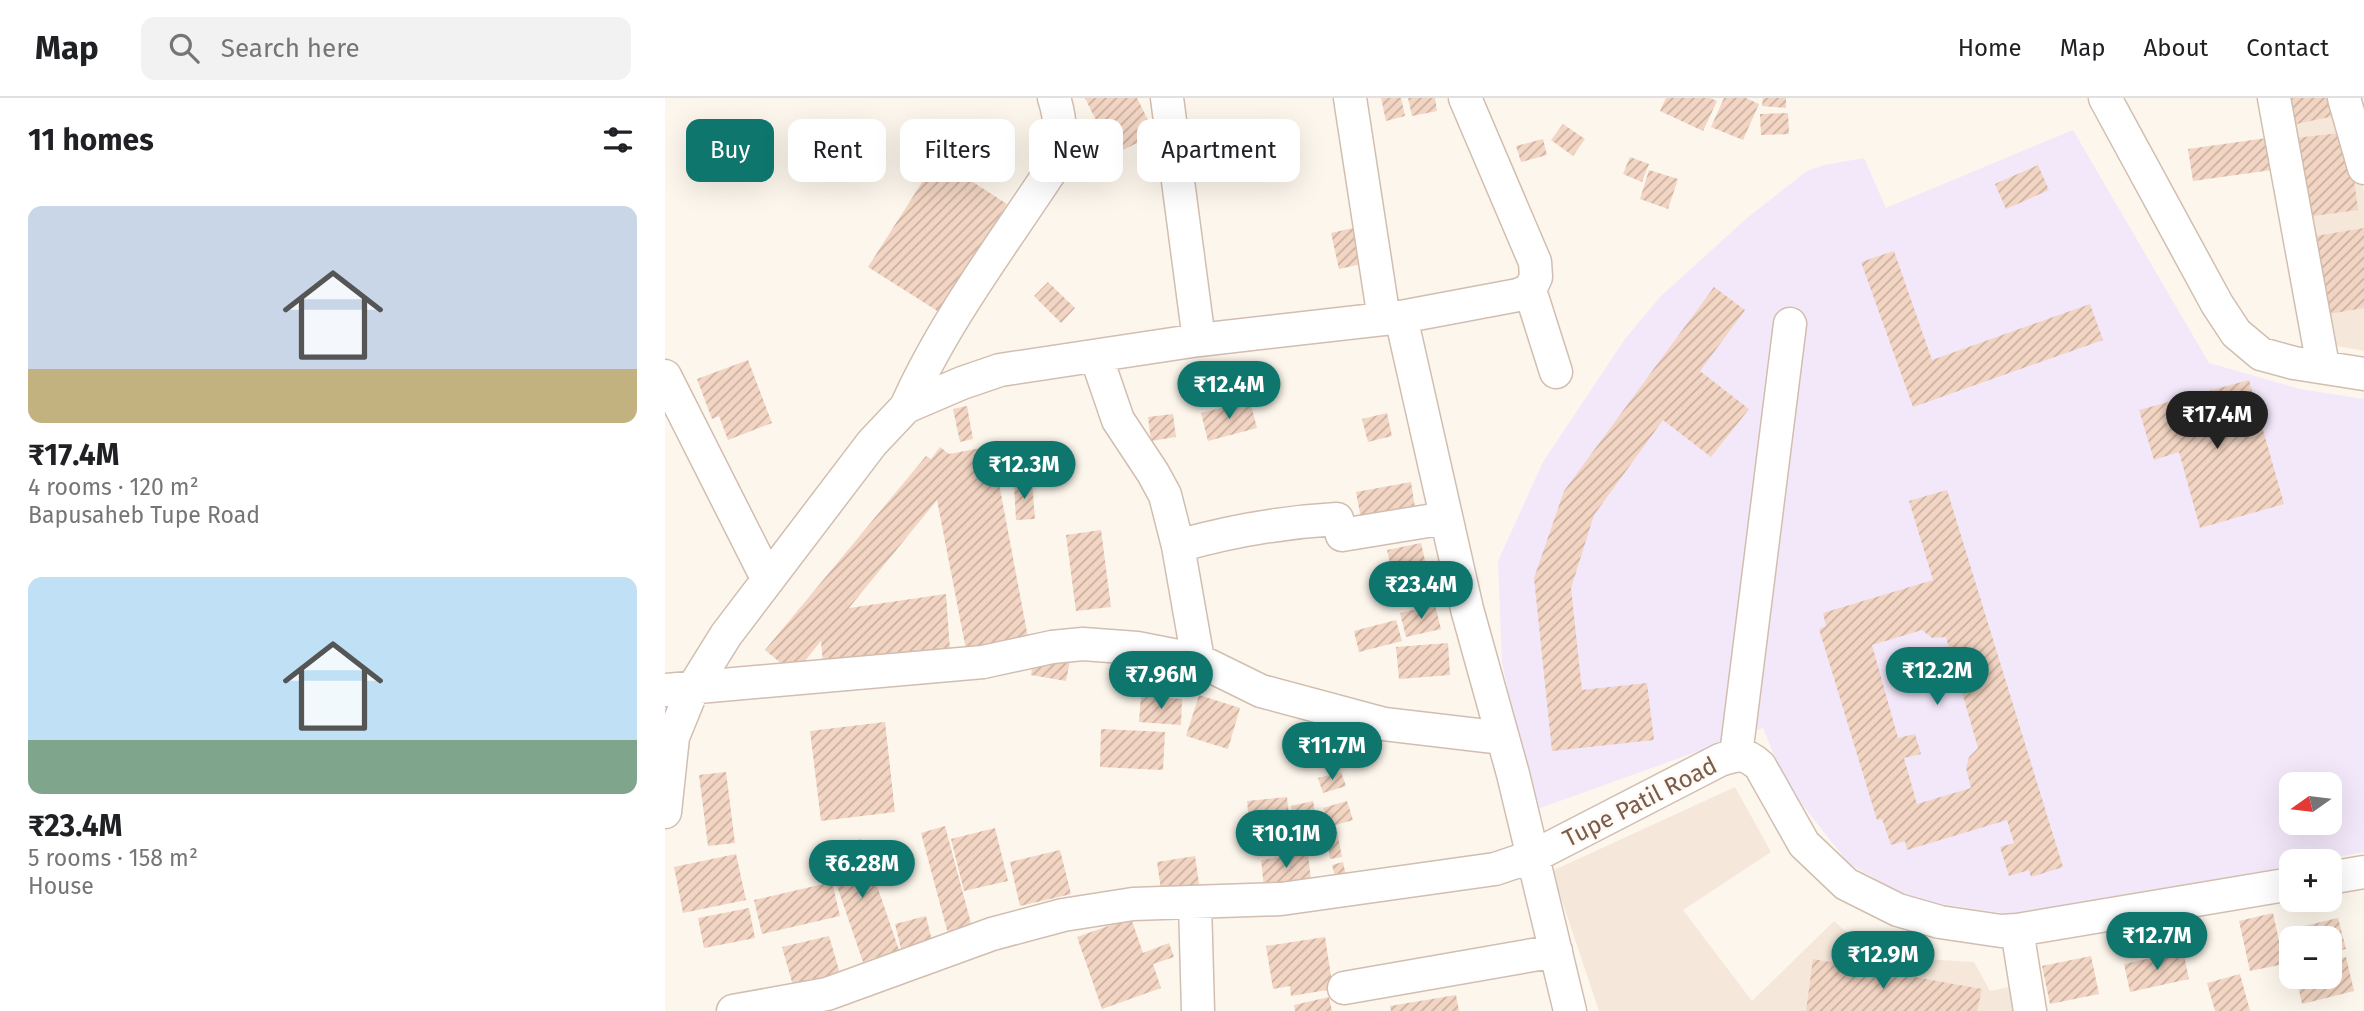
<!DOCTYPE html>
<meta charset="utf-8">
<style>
:root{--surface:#fff;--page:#f2f2f2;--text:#202124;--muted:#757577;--line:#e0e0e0;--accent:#0f766e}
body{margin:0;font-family:"Fira Sans",sans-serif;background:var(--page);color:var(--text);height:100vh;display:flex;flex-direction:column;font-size:26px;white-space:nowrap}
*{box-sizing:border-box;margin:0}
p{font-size:23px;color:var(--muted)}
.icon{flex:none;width:38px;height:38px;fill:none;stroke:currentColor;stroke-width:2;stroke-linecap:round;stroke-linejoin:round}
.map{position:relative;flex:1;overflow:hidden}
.side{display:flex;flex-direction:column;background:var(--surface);width:665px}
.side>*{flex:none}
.hud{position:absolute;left:21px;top:21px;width:665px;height:63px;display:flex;gap:14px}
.needle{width:46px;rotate:256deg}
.controls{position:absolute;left:1614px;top:674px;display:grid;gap:14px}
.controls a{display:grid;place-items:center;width:63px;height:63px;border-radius:14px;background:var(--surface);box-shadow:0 7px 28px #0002;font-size:35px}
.price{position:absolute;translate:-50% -60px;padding:0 16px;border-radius:24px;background:var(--accent);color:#fff;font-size:23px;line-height:46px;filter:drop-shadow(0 2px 4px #0008)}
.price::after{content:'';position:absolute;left:50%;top:42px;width:21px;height:16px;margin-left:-10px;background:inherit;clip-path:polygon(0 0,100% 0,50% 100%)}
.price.selected{background:#222;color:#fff}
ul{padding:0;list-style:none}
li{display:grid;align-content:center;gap:14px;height:371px;padding:0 28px}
li span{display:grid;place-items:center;height:217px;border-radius:14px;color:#555}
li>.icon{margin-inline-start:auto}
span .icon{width:126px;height:126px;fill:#fffc;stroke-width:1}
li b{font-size:30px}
h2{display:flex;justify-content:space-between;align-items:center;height:84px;padding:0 28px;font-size:30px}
.pill{padding:0 24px;border-radius:14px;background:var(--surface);box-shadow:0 7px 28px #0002;font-size:24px;line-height:63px}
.pill.selected{background:var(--accent);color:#fff}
header{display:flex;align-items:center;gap:42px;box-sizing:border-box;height:98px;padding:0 35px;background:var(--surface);border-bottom:2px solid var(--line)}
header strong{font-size:33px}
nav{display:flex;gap:38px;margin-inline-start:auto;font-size:24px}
.search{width:490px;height:63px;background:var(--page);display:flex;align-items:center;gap:18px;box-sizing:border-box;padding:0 24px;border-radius:14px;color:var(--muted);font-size:26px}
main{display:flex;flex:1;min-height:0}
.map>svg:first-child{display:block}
.residential{fill:#f5e8da}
.education{fill:#f3e8fa;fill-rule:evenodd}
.building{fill:url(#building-hatch);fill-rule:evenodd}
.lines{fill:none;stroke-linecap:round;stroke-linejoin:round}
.minor-casing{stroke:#d1beb0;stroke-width:35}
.minor{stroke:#fff;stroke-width:32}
.labels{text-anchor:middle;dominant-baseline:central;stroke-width:5;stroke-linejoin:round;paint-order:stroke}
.street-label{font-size:24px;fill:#7a5c4d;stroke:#fffaf3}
</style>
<header>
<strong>Map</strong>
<div class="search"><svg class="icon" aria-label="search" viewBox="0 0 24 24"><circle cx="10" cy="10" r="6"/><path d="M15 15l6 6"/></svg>Search here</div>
<nav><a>Home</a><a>Map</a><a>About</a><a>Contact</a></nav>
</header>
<main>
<section class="side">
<h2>11 homes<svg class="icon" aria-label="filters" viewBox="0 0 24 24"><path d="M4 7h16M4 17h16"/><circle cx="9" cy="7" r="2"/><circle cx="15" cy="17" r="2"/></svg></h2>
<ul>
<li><span style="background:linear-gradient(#c9d6e8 75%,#c2b280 0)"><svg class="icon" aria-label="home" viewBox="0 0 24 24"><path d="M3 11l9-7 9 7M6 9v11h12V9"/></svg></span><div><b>₹17.4M</b><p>4 rooms · 120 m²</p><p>Bapusaheb Tupe Road</p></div></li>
<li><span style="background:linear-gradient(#bfe0f5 75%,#7fa58c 0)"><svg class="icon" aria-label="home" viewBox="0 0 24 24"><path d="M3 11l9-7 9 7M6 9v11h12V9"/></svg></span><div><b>₹23.4M</b><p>5 rooms · 158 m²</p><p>House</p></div></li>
</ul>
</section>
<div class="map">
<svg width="1699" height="913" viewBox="0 0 1699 913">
<defs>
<pattern id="building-hatch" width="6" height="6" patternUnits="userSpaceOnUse" patternTransform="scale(1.75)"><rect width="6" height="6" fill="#f3d5c3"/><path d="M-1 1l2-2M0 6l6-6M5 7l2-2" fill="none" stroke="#cab0a1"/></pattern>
</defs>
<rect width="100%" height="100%" fill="#fdf6ec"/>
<!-- residential -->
<path class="residential" d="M1604 0H1677L1699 94V253L1647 243Z
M1070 689 1106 754 1018 812 1087 903 1169 823 1185 837 1205 848 1243 860 1309 864 1325 893 1374 883 1383 913H934L887 773Z"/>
<!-- education -->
<path class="education" d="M1408 32 1544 265 1635 291 1699 301V754L1652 763H1626V768L1358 818 1249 802 1184 766 1121 686 1098 630 867 713 837 564 833 463 878 364 960 241 995 199 1082 120 1142 73 1159 67 1199 60 1221 110ZM1626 686H1664V724H1626Z"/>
<!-- building -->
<path class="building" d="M420 0H472L490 36 448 57Z
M716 0H736L740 18 721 23Z
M743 0H770L772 13 747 18Z
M1001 0H1045L1052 3 1038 33 995 13Z
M1059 0H1081L1094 6 1078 42 1046 29Z
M1098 0H1121V10L1097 8Z
M1612 0H1665L1669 18 1618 29Z
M1123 15 1124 36 1096 37 1095 16Z
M898 26 920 41 908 58 886 42Z
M1683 34 1693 112 1634 120 1622 41Z
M1602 40 1607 72 1528 83 1523 51Z
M878 41 882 57 856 64 851 48Z
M965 59 984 66 977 84 958 76Z
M272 61 342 106 274 214 203 169Z
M1373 67 1384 92 1341 111 1330 86Z
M984 72 1013 81 1003 111 975 101Z
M688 130 697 166 674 171 666 135Z
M1699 130V210L1652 218 1639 140Z
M1229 153 1267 262 1425 206 1438 242 1248 309 1196 164Z
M383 184 410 210 396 225 369 198Z
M1049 189 1080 212 1035 273 1084 311 1046 359 998 322 929 417 906 490 917 592 982 585 989 642 887 653 869 480 899 393Z
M83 262 107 325 63 342 54 318 47 321 32 281Z
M1584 282 1619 406 1535 430 1514 354 1489 362 1474 312Z
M585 303 592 330 543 343 536 315Z
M302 308 308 341 295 344 288 311Z
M722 315 727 338 703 344 697 321Z
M508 316 511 339 486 343 483 319Z
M327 348 364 545 302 557 272 402 184 510 281 496 286 566 159 575 156 543 129 576 100 552 261 358 266 361 275 349 284 356Z
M343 359 348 387 336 389 331 361Z
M367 383 370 421 351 422 349 385Z
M746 384 751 416 697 426 691 394Z
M1282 392 1398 769 1366 779 1364 772 1344 778 1335 749 1349 745 1342 722 1242 752 1240 743 1226 747 1217 721 1212 722 1154 531 1161 528 1158 515 1268 482 1244 403ZM1257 532 1267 540 1281 539 1313 650 1304 659 1301 670 1306 690 1252 706 1239 660 1256 656 1250 636 1233 640 1207 547Z
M436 432 446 509 411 513 401 437Z
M756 445 762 471 728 479 722 452Z
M770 507 776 531 741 539 735 515Z
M731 522 737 543 694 554 689 533Z
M783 545 785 577 734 581 731 549Z
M369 556 405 563 401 583 366 577Z
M534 597 575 610 563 651 521 638Z
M476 598 517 601 516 627 474 624Z
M220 624 230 714 156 723 145 633Z
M669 629 675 666 648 670 642 634Z
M436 631 500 634 498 672 435 669Z
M61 674 70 745 43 748 34 677Z
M676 674 681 688 658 695 653 680Z
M622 699 627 746 587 751 582 703Z
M648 703 650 713 628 718 626 708Z
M682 703 688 722 664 729 658 710Z
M655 721 658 733 634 738 631 727Z
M280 728 307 829 283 836 256 735Z
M330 730 343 783 299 793 286 741Z
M672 733 677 759 665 761 661 735Z
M196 741 234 852 198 864 160 753Z
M395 752 406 796 355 808 345 764Z
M71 756 81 802 18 815 9 769Z
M643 756 646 783 599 789 596 762Z
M530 758 535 792 497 798 492 764Z
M678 764 683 787 673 790 667 767Z
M167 784 175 818 97 836 89 802Z
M84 810 90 840 39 850 33 820Z
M1608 815 1619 866 1585 873 1574 823Z
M261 818 268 847 237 855 230 826Z
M466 820 478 855 504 845 509 859 488 866 496 890 437 911 412 839Z
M1673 820 1681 851 1664 855V840H1625L1623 832Z
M164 838 176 879 129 891 117 849Z
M660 839 668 891 626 898 625 888 608 891 601 848Z
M1518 853 1524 881 1465 894 1459 866Z
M1426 858 1434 896 1385 906 1377 868Z
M1681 859 1689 893 1637 906 1631 878H1664V862Z
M1148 861 1317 891 1312 913H1141Z
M1575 876 1585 913H1550L1542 885Z
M791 897 794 913H726L725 908Z
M664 899 667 913H630L629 907Z"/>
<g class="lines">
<defs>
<path id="minor" d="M502 0 534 242
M685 0 719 221
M1440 0 1552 206 1571 235 1596 256 1629 265 1699 276
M1609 0 1658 268
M1679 0 1699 70
M865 192 891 274
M736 219 802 511 848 676 905 913
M431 258 453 322 488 375 500 397 513 448 533 562
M0 278 103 482
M241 309C279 223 338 146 389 68 396 44 397 24 389 0
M513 448C566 433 617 424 672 421L677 437 781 420
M0 592 318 564 387 549 418 546 472 550 533 562 596 593 719 626 838 640
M1071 657 1125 226
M0 714 8 639 28 590 61 537 207 345 241 309 297 285 335 272 534 242 736 219 853 197 865 192 871 179 870 164 800 0
M1664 780 1699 774
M530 805 533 913
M1352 832 1365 913
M679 890 891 853
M68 913 162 896 327 836 398 817 468 806 616 801 830 771 869 758 1055 662C1073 656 1080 654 1095 668L1139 746 1181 786 1233 812 1275 824 1336 833 1352 832 1626 786"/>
</defs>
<!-- minor casing -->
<use href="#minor" class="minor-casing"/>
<!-- minor -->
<use href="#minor" class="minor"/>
</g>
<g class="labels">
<!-- street labels -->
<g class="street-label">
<text transform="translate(975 704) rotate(-27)">Tupe Patil Road</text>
</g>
</g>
</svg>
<div class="controls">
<a><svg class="needle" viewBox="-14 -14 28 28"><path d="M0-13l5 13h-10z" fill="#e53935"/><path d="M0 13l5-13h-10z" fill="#757577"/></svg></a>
<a>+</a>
<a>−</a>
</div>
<b class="price" style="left:564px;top:323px">₹12.4M</b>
<b class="price selected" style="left:1552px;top:353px">₹17.4M</b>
<b class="price" style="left:359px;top:403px">₹12.3M</b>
<b class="price" style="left:756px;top:523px">₹23.4M</b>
<b class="price" style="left:1272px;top:609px">₹12.2M</b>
<b class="price" style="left:496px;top:613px">₹7.96M</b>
<b class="price" style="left:667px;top:684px">₹11.7M</b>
<b class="price" style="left:621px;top:772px">₹10.1M</b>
<b class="price" style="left:197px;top:802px">₹6.28M</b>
<b class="price" style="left:1492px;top:874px">₹12.7M</b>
<b class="price" style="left:1218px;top:893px">₹12.9M</b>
<div class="hud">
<a class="pill selected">Buy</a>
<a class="pill">Rent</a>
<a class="pill">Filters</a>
<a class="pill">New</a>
<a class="pill">Apartment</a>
</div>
</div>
</main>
